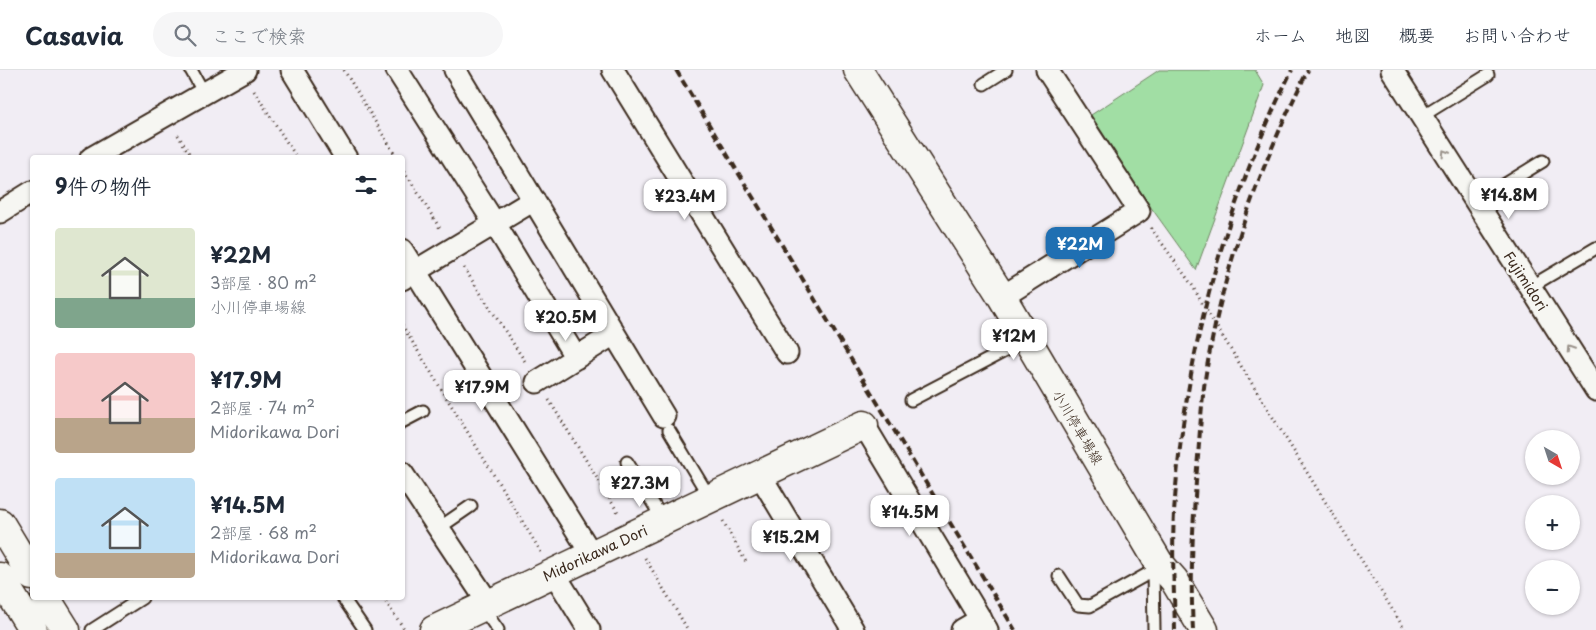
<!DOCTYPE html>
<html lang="ja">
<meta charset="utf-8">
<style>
:root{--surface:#fff;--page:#f6f6f7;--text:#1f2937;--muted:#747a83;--line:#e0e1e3;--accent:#1f6fb2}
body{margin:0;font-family:"Playpen Sans","Klee One",sans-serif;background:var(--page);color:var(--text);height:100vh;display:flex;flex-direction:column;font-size:19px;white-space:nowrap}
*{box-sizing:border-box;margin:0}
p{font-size:16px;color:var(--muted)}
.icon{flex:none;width:28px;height:28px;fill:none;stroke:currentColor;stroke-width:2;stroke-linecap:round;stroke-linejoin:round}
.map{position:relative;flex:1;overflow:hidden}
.details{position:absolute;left:30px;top:85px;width:375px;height:445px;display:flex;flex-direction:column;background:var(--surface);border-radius:5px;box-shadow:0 1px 4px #0004}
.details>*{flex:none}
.needle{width:32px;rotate:141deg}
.tools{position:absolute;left:1525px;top:360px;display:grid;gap:10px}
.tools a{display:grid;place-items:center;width:55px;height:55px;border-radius:50%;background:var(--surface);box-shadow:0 1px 4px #0004;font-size:25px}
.price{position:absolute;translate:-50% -42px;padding:0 11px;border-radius:10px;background:#fff;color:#222;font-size:16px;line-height:32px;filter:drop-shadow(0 1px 2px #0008)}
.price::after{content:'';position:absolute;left:50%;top:30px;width:15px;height:11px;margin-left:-8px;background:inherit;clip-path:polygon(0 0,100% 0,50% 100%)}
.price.on{background:var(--accent);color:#fff}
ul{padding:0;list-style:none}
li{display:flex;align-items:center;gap:15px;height:125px;padding:0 25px}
li span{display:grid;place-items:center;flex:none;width:140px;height:100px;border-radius:5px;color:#555}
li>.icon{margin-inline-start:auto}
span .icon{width:60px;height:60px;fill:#fffc;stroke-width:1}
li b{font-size:21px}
h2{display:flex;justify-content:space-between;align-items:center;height:60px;padding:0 25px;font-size:21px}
header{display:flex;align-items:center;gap:30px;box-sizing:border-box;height:70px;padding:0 25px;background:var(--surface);border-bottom:1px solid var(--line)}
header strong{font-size:24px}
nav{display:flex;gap:28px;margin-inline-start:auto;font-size:18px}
.search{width:350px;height:45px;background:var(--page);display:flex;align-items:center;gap:12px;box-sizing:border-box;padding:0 18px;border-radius:28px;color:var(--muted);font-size:19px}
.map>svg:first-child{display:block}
.green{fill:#a1dea4;stroke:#6e8461}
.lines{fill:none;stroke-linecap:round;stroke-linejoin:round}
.lane-casing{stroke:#3b2a1e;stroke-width:15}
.street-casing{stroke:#3b2a1e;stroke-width:25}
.secondary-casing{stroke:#3b2a1e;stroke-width:31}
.primary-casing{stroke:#3b2a1e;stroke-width:31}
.path{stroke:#3b2a1e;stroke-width:3;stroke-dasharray:1 4;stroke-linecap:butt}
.lane{stroke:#f6f6f2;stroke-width:11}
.street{stroke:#f6f6f2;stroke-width:21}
.secondary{stroke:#f6f6f2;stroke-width:28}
.primary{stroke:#f6f6f2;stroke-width:28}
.rail{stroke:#3b2a1e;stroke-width:4;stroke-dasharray:8 4;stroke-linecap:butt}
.oneway{stroke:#989088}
.labels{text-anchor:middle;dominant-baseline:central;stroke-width:5;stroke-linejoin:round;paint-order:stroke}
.street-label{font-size:14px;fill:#3b2a1e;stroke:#f6f6f2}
</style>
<header>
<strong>Casavia</strong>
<div class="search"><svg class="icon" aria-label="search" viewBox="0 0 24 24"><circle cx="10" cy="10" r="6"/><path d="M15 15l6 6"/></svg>ここで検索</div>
<nav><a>ホーム</a><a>地図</a><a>概要</a><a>お問い合わせ</a></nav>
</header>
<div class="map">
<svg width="1596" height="560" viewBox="0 0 1596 560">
<rect width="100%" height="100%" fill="#f1edf4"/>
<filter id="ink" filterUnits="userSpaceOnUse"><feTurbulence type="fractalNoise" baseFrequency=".02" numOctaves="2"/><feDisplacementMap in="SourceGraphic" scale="10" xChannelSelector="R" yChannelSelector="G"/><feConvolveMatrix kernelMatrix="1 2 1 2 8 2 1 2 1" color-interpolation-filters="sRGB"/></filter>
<g filter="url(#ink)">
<!-- green -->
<path class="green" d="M1159 0H1255L1264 15 1196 200 1150 136 1091 45Z"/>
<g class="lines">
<defs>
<path id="lane" d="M191 0 204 23
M984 14 1006 0
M1422 46 1488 5
M1476 132 1543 91
M1530 217 1596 178
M911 330 1026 270
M402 352 423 341
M669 360 710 428
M627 392 664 451
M439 458 471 436
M1059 506 1078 535 1090 536 1153 501
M343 528 365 560
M482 537 498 560
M92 560 142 528
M1154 560 1153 501 1156 497"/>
<path id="street" d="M292 0 346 88
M397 0 495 154 576 288
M455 0 664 346
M613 0 787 283
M1392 0 1596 320
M91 88 245 0
M0 142 32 122
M402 180 592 485
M402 209 534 130
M1002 227 1139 141 1047 0
M537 312 614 264
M864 355 987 560
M402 403 489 534
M760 405 853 560
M554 503 589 560
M962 560 981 549"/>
<path id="secondary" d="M858 0 1002 227 1159 493 1174 510 1204 560
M434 560 864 355"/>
<path id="primary" d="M0 453 32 506
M0 507 33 560
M46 528 66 560"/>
</defs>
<!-- lane casing -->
<use href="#lane" class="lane-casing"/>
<!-- street casing -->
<use href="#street" class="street-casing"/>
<!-- secondary casing -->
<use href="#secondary" class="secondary-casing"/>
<!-- primary casing -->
<use href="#primary" class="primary-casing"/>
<!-- path -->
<path class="path" d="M344 0 397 88
M254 21 297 88
M178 65 192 88
M402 97 441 160
M1151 158 1192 215 1205 238 1405 560
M464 198 526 293
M402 255 541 482
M549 330 619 444
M723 451 746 492
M645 488 688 560
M383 528 405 560"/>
<!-- lane -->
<use href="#lane" class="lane"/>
<!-- street -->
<use href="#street" class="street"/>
<!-- secondary -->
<use href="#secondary" class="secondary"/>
<!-- primary -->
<use href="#primary" class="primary"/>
<!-- rail -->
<path class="rail" d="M676 0 1015 560
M1175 560C1174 521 1172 482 1174 443 1184 288 1223 139 1292 0
M1193 560C1190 506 1193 452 1197 398 1200 366 1201 334 1206 303 1223 198 1260 95 1308 0"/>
</g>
<!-- one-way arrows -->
<defs><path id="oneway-chevron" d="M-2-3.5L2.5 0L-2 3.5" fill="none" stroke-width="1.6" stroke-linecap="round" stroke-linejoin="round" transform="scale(1.25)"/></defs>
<g class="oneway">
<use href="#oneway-chevron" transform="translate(1445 83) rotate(-122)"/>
<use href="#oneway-chevron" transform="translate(1570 279) rotate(-123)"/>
</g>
</g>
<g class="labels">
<!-- street labels -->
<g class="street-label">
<text transform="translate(1526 211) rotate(57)">Fujimidori</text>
<text transform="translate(1078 357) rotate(59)">小川停車場線</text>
<text transform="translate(595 483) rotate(-25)">Midorikawa Dori</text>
</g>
</g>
</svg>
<div class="tools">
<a><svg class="needle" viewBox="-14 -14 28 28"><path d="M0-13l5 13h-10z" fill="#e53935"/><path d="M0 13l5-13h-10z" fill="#747a83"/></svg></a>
<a>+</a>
<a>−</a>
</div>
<b class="price" style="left:1509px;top:150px">¥14.8M</b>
<b class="price" style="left:685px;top:151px">¥23.4M</b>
<b class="price on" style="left:1080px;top:199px">¥22M</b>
<b class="price" style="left:566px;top:272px">¥20.5M</b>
<b class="price" style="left:1014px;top:291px">¥12M</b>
<b class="price" style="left:482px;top:342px">¥17.9M</b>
<b class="price" style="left:640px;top:438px">¥27.3M</b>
<b class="price" style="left:910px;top:467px">¥14.5M</b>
<b class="price" style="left:791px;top:492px">¥15.2M</b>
<section class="details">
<h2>9件の物件<svg class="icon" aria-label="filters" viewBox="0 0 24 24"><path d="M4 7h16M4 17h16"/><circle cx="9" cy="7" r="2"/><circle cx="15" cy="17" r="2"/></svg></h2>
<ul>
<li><span style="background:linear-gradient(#dfe7d0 70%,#7fa58c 0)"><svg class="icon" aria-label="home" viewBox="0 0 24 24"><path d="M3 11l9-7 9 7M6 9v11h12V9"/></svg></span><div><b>¥22M</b><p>3部屋 · 80 m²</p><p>小川停車場線</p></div></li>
<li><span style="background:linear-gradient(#f6c9c9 65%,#b9a48a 0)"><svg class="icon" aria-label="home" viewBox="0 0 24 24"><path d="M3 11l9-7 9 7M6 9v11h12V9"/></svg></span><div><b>¥17.9M</b><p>2部屋 · 74 m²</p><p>Midorikawa Dori</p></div></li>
<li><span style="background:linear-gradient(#bfe0f5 75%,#b9a48a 0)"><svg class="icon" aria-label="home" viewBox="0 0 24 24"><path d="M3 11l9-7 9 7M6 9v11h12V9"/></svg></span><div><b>¥14.5M</b><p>2部屋 · 68 m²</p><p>Midorikawa Dori</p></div></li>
</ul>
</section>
</div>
